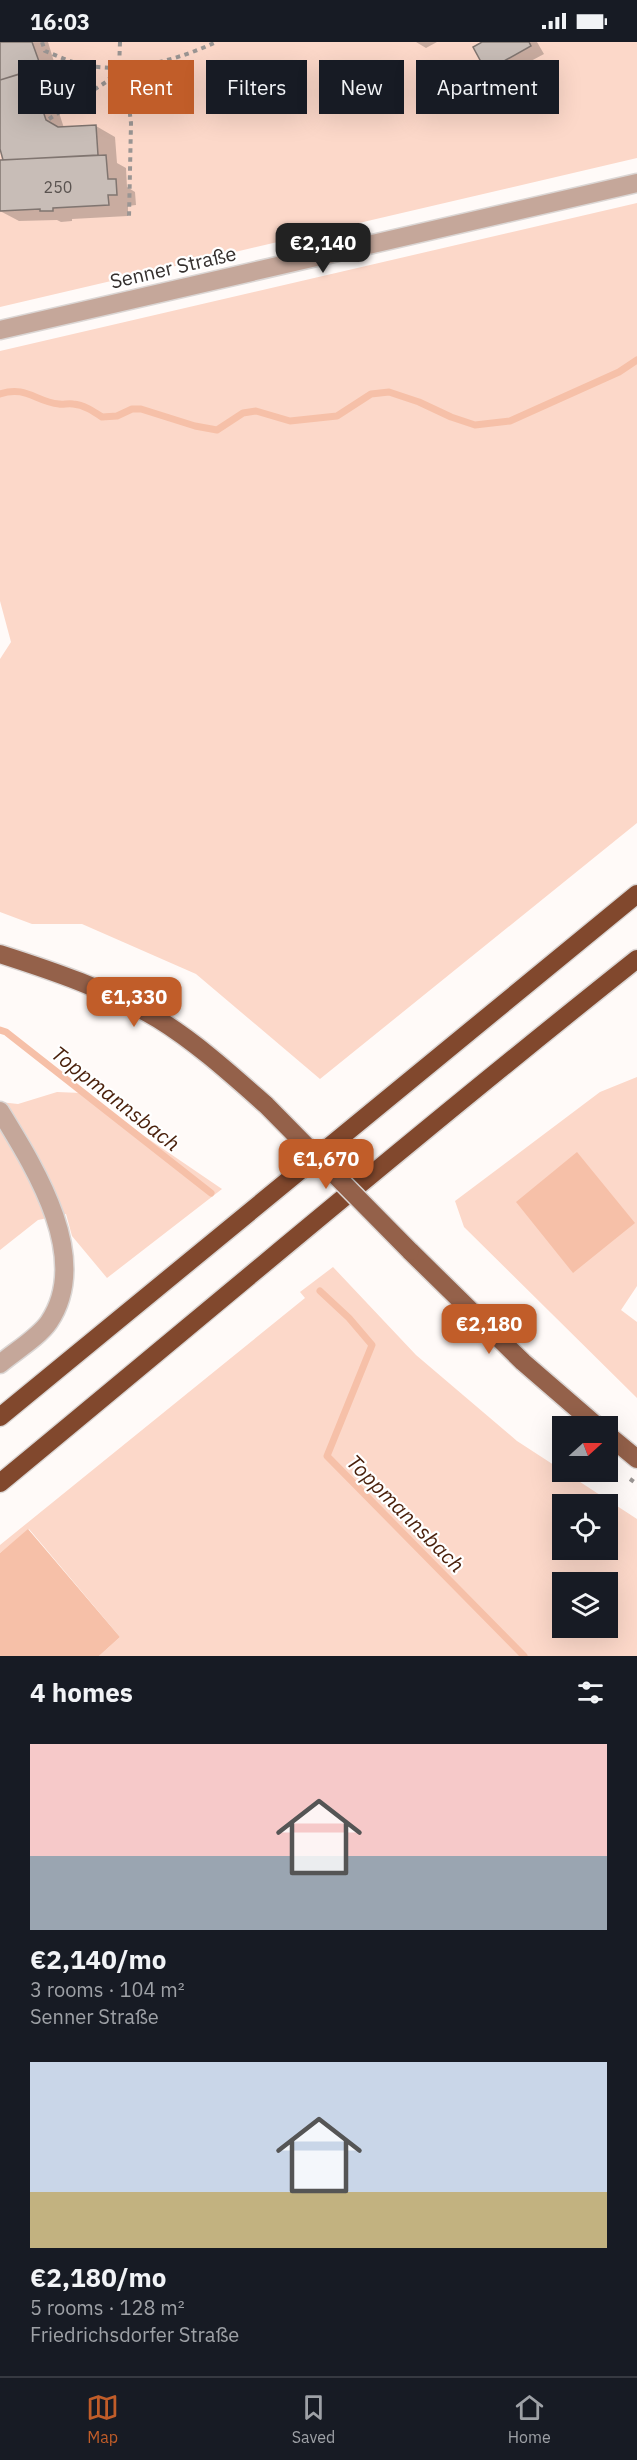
<!DOCTYPE html>
<meta charset="utf-8">
<style>
:root{--surface:#171b24;--page:#20242c;--text:#f1f3f6;--muted:#9ea1a6;--line:#363941;--accent:#c15d29}
body{margin:0;font-family:"IBM Plex Sans",sans-serif;background:var(--page);color:var(--text);height:100vh;display:flex;flex-direction:column;font-size:22px;white-space:nowrap}
*{box-sizing:border-box;margin:0}
p{font-size:20px;color:var(--muted)}
.icon{flex:none;width:33px;height:33px;fill:none;stroke:currentColor;stroke-width:2;stroke-linecap:round;stroke-linejoin:round}
.map{position:relative;height:1614px;overflow:hidden}
.panel{display:flex;flex-direction:column;background:var(--surface);flex:1}
.panel>*{flex:none}
.hud{position:absolute;left:18px;top:18px;width:602px;height:54px;display:flex;gap:12px}
.needle{width:39px;rotate:69deg}
.buttons{position:absolute;left:552px;top:1374px;display:grid;gap:12px}
.buttons a{display:grid;place-items:center;width:66px;height:66px;border-radius:0px;background:var(--surface);box-shadow:0 6px 24px #0002;font-size:30px}
.price{position:absolute;translate:-50% -51px;padding:0 14px;border-radius:12px;background:var(--accent);color:#fff;font-size:20px;line-height:39px;filter:drop-shadow(0 2px 3px #0008)}
.price::after{content:'';position:absolute;left:50%;top:36px;width:18px;height:14px;margin-left:-9px;background:inherit;clip-path:polygon(0 0,100% 0,50% 100%)}
.price.on{background:#222;color:#fff}
ul{padding:0;list-style:none}
li{display:grid;align-content:center;gap:12px;height:318px;padding:0 30px}
li span{display:grid;place-items:center;height:186px;border-radius:0px;color:#555}
li>.icon{margin-inline-start:auto}
span .icon{width:108px;height:108px;fill:#fffc;stroke-width:1}
li b{font-size:26px}
h2{display:flex;justify-content:space-between;align-items:center;height:72px;padding:0 30px;font-size:26px}
.pill{padding:0 21px;border-radius:0px;background:var(--surface);box-shadow:0 6px 24px #0002;font-size:21px;line-height:54px}
.pill.on{background:var(--accent);color:#fff}
.status{display:flex;justify-content:space-between;align-items:center;height:42px;padding:0 30px;background:var(--surface);direction:ltr}
.status svg{height:16px;fill:currentColor}
.menu{display:flex;justify-content:space-around;align-items:center;height:84px;border-top:2px solid var(--line);background:var(--surface);font-size:16px;color:var(--muted)}
.menu a{display:grid;justify-items:center;gap:3px}
.menu .on{color:var(--accent)}
.map>svg:first-child{display:block}
.green{fill:#fcd8c9;fill-rule:evenodd}
.water{fill:#f6c0a8}
.shadow{fill:#0003}
.lines{fill:none;stroke-linecap:round;stroke-linejoin:round}
.stream{stroke:#f6c0a8;stroke-width:7}
.building{fill:#c8bdb7;stroke:#807570;stroke-width:1.5}
.minor-casing{stroke:#dbd6d4;stroke-width:21}
.major-casing{stroke:#dbd6d4;stroke-width:21}
.highway-casing{stroke:#dbd6d4;stroke-width:21}
.path{stroke:#9a9593;stroke-width:4;stroke-dasharray:4.5 4.5;stroke-linecap:butt}
.minor{stroke:#c5a79a;stroke-width:18}
.major{stroke:#94614a;stroke-width:18}
.highway{stroke:#81482d;stroke-width:18}
.major-bridge-casing{stroke:#dbd6d4;stroke-width:21;stroke-linecap:butt}
.major-bridge{stroke:#94614a;stroke-width:18}
.labels{text-anchor:middle;dominant-baseline:central;stroke-width:4.5;stroke-linejoin:round;paint-order:stroke}
.number-label{font-size:16px;fill:#5a5350}
.street-label{font-size:20px;fill:#35302e;stroke:#fff}
.water-label{font-size:21px;font-style:italic;fill:#491f0a;stroke:#fff}
</style>
<div class="status"><b>16:03</b><svg viewBox="0 0 49 12"><path d="M0 12V9h3v3zM5 12V6h3v6zM10 12V3h3v9zM15 12V0h3v12zM26 1h20v11H26zM47 4h2v5h-2z"/></svg></div>
<div class="map">
<svg width="637" height="1614" viewBox="0 0 637 1614">
<rect width="100%" height="100%" fill="#fffaf8"/>
<!-- green -->
<path class="green" d="M0 0H637V116L0 265Z
M637 161V781L320 1037 196 932 82 882H32L0 870V617L11 600 0 559V309Z
M637 1035V1244L621 1268 637 1280V1356L464 1185 455 1159 600 1050Z
M57 1050 81 1051 222 1147 107 1236 72 1194 66 1172 38 1178 0 1208V1060L18 1062Z
M333 1225 416 1313 517 1399 637 1477V1614H99L120 1595 29 1487 0 1511V1503L305 1256 300 1250ZM562 1462H608V1508H562ZM562 1540H608V1586H562Z"/>
<!-- water -->
<path class="water" d="M577 1110 635 1181 573 1231 516 1160Z
M28 1487 120 1595 99 1614H0V1511Z"/>
<!-- shadow -->
<path class="shadow" d="M0 0H48L59 36 49 40 64 86 96 84 115 95 117 121 126 126 127 145 135 150 136 163 128 164V174L72 177V179L61 180 57 178 19 179 0 169V119H5L0 102Z
M416 0H437L426 6Z
M485 0H537L544 12 501 35 487 28Z"/>
<g class="lines">
<!-- stream -->
<path class="stream" d="M0 352C26 343 36 360 59 362 63 363 68 361 73 362 84 363 93 369 102 375L117 374 132 367H141L195 384 217 388 243 371 256 369 290 379 337 374 371 352 389 350 419 360 451 375 475 383 510 379 619 330 637 318
M0 988 6 990 211 1151
M320 1249 349 1276 372 1303 327 1414 524 1614"/>
</g>
<!-- building -->
<path class="building" d="M0 0H32L41 25 0 38Z
M482 0H529L531 4 486 29 473 5Z
M30 29 46 78 58 85 96 83 98 113 3 118 0 107V38Z
M106 113 108 137H116L117 153H108L109 163 53 166V169H40V167L0 169V118Z"/>
<g class="lines">
<defs>
<path id="minor" d="M0 288 637 141
M0 1069C35 1126 92 1216 49 1280 39 1295 14 1310 0 1322"/>
<path id="major" d="M0 912C53 929 109 948 158 977 197 1001 232 1033 266 1063
M410 1209 523 1320 597 1384
M608 1393 637 1417"/>
<path id="highway" d="M0 1375 637 852
M0 1441C212 1266 422 1088 637 917"/>
</defs>
<!-- minor casing -->
<use href="#minor" class="minor-casing"/>
<!-- major casing -->
<use href="#major" class="major-casing"/>
<!-- highway casing -->
<use href="#highway" class="highway-casing"/>
<!-- path -->
<path class="path" d="M42 0 45 9C58 14 72 21 85 23 127 32 178 18 216 0
M120 0 119 27 127 47 131 81 129 175
M49 77 106 40 119 27
M630 1437 637 1442"/>
<!-- minor -->
<use href="#minor" class="minor"/>
<!-- major -->
<use href="#major" class="major"/>
<!-- highway -->
<use href="#highway" class="highway"/>
<defs>
<path id="major-bridge" d="M266 1063 410 1209"/>
</defs>
<!-- major-bridge casing -->
<use href="#major-bridge" class="major-bridge-casing"/>
<!-- major-bridge -->
<use href="#major-bridge" class="major-bridge"/>
</g>
<g class="labels">
<!-- number labels -->
<g class="number-label">
<text x="58" y="145">250</text>
</g>
<!-- street labels -->
<g class="street-label">
<text transform="translate(173 225) rotate(-13)">Senner Straße</text>
</g>
<!-- water labels -->
<g class="water-label">
<text transform="translate(116 1056) rotate(38)">Toppmannsbach</text>
<text transform="translate(406 1471) rotate(45)">Toppmannsbach</text>
</g>
</g>
</svg>
<div class="buttons">
<a><svg class="needle" viewBox="-14 -14 28 28"><path d="M0-13l5 13h-10z" fill="#e53935"/><path d="M0 13l5-13h-10z" fill="#9ea1a6"/></svg></a>
<a><svg class="icon" aria-label="locate" viewBox="0 0 24 24"><circle cx="12" cy="12" r="6"/><path d="M12 2v4M12 18v4M2 12h4M18 12h4"/></svg></a>
<a><svg class="icon" aria-label="layers" viewBox="0 0 24 24"><path d="M12 4l9 5-9 5-9-5zM3 14l9 5 9-5"/></svg></a>
</div>
<b class="price on" style="left:323px;top:232px">€2,140</b>
<b class="price" style="left:134px;top:986px">€1,330</b>
<b class="price" style="left:326px;top:1148px">€1,670</b>
<b class="price" style="left:489px;top:1313px">€2,180</b>
<div class="hud">
<a class="pill">Buy</a>
<a class="pill on">Rent</a>
<a class="pill">Filters</a>
<a class="pill">New</a>
<a class="pill">Apartment</a>
</div>
</div>
<section class="panel">
<h2>4 homes<svg class="icon" aria-label="filters" viewBox="0 0 24 24"><path d="M4 7h16M4 17h16"/><circle cx="9" cy="7" r="2"/><circle cx="15" cy="17" r="2"/></svg></h2>
<ul>
<li><span style="background:linear-gradient(#f6c9c9 60%,#9aa5b1 0)"><svg class="icon" aria-label="home" viewBox="0 0 24 24"><path d="M3 11l9-7 9 7M6 9v11h12V9"/></svg></span><div><b>€2,140/mo</b><p>3 rooms · 104 m²</p><p>Senner Straße</p></div></li>
<li><span style="background:linear-gradient(#c9d6e8 70%,#c2b280 0)"><svg class="icon" aria-label="home" viewBox="0 0 24 24"><path d="M3 11l9-7 9 7M6 9v11h12V9"/></svg></span><div><b>€2,180/mo</b><p>5 rooms · 128 m²</p><p>Friedrichsdorfer Straße</p></div></li>
</ul>
</section>
<nav class="menu">
<a class="on"><svg class="icon" aria-label="map" viewBox="0 0 24 24"><path d="M3 6l6-2 6 2 6-2v14l-6 2-6-2-6 2zM9 4v14M15 6v14"/></svg>Map</a>
<a><svg class="icon" aria-label="saved" viewBox="0 0 24 24"><path d="M7 4h10v16l-5-4-5 4z"/></svg>Saved</a>
<a><svg class="icon" aria-label="home" viewBox="0 0 24 24"><path d="M3 11l9-7 9 7M6 9v11h12V9"/></svg>Home</a>
</nav>
